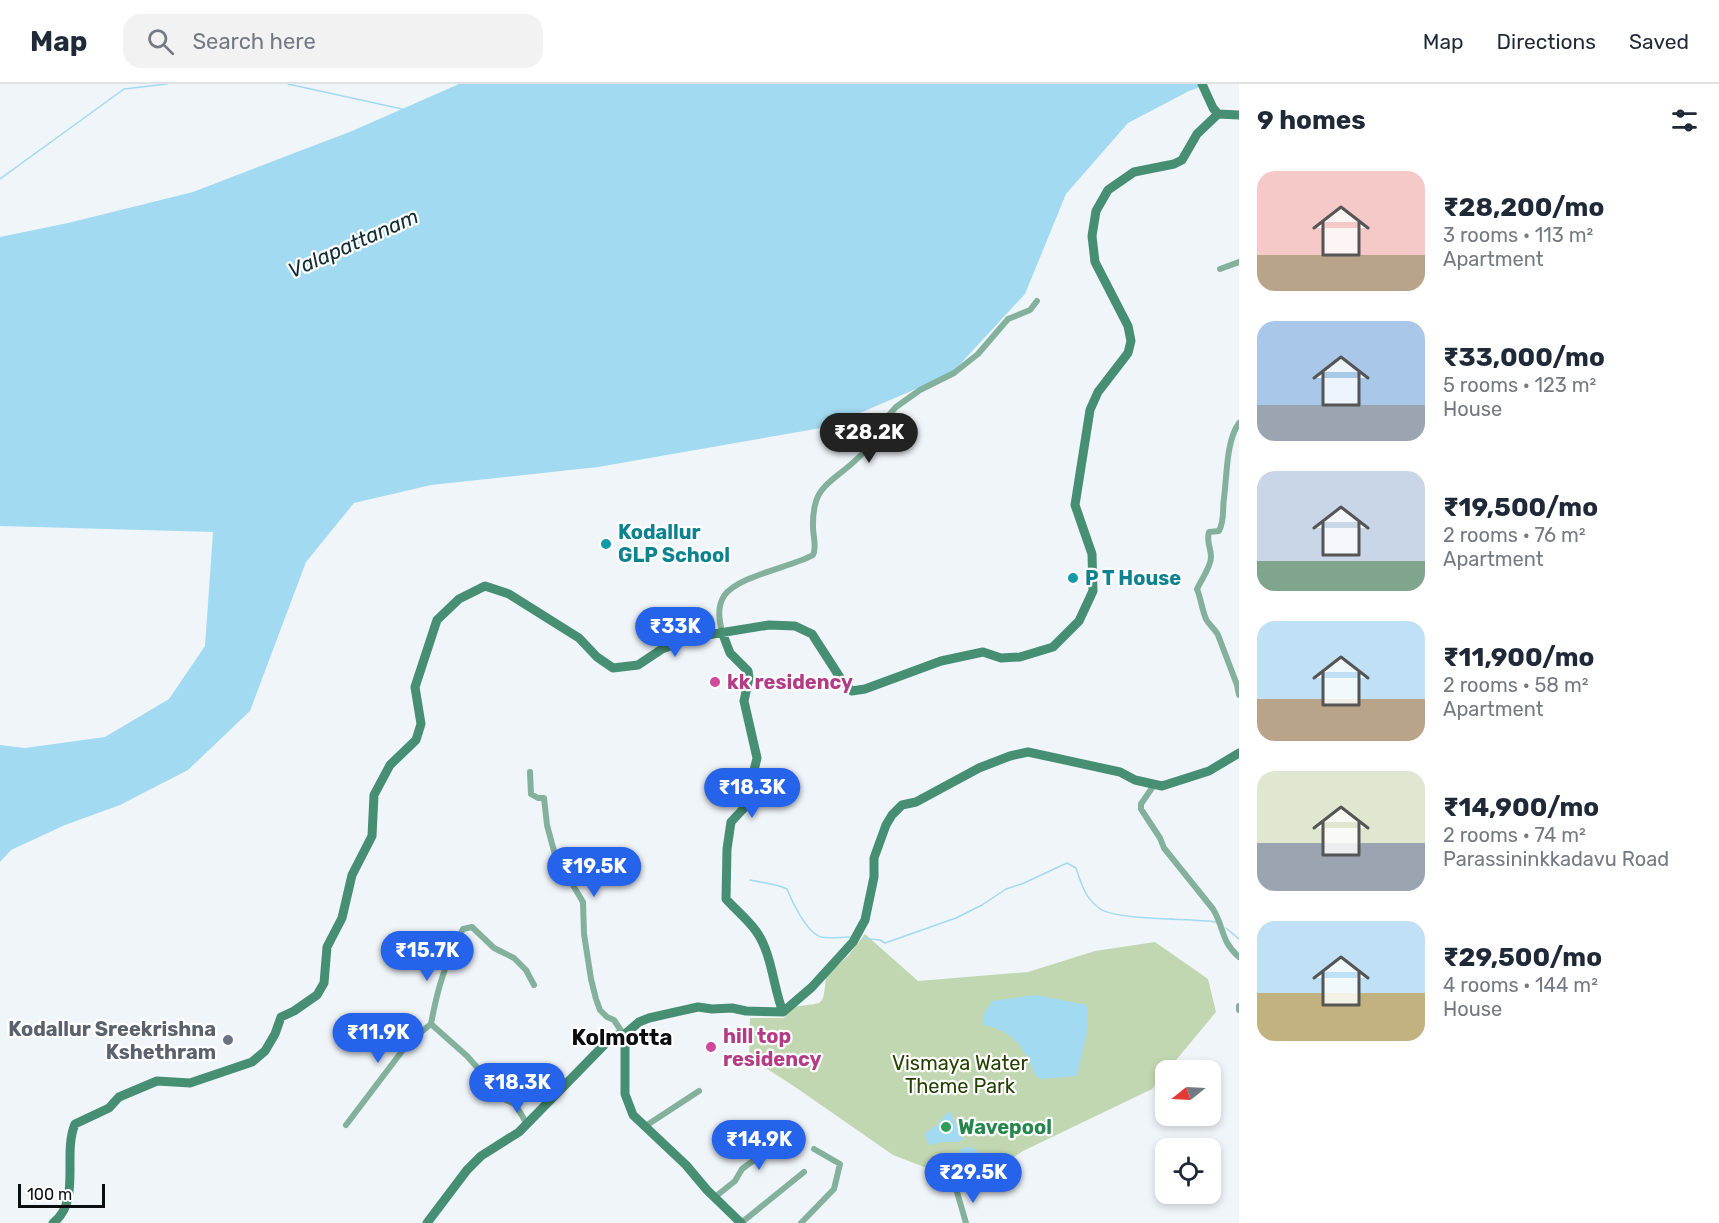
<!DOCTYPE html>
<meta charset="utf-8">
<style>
:root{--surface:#fff;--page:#f2f2f3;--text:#1f2937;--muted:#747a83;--line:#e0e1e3;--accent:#2563eb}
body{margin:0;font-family:Rubik,sans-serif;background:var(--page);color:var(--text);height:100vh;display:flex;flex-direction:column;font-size:22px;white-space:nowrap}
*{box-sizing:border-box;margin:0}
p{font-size:20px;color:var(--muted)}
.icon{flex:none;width:33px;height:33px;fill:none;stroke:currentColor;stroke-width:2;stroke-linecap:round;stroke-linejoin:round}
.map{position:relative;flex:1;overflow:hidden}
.panel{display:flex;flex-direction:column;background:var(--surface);width:480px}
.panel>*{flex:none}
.needle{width:39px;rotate:252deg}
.tools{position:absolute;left:1155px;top:976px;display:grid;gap:12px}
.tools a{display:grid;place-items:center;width:66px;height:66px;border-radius:12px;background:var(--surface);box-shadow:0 3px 9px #0003;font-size:30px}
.scale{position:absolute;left:18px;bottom:15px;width:87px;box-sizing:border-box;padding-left:6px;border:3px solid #0b0d0e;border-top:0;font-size:16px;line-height:21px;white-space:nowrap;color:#0b0d0e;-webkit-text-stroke:4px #fff;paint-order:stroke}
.price{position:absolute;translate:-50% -51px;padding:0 14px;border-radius:21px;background:var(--accent);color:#fff;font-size:20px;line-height:39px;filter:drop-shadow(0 2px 3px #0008)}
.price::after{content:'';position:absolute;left:50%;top:36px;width:18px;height:14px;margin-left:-9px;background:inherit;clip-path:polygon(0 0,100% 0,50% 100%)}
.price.active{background:#222;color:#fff}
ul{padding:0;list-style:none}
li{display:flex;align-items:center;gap:18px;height:150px;padding:0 18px}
li span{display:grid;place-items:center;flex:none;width:168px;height:120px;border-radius:18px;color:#555}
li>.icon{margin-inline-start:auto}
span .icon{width:72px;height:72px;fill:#fffc;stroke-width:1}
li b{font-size:26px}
h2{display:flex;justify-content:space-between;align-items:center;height:72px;padding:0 18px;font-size:26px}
header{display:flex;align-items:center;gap:36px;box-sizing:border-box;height:84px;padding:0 30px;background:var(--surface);border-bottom:2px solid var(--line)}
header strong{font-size:28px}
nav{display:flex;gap:33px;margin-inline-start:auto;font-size:21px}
.search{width:420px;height:54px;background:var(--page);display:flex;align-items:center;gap:15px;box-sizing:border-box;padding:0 21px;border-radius:18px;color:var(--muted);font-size:22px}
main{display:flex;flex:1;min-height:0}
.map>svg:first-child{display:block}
.green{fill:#c1d7b1}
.water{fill:#a2daf2}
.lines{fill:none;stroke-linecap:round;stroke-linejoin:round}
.stream{stroke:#a2daf2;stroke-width:1.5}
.street{stroke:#84b19c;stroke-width:6}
.secondary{stroke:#478f72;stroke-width:9}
.culture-dot{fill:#0f9aa8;stroke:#fff;stroke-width:2}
.hotel-dot{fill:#d1479c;stroke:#fff;stroke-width:2}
.worship-dot{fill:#6b7280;stroke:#fff;stroke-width:2}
.leisure-dot{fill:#2e9e5b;stroke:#fff;stroke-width:2}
.labels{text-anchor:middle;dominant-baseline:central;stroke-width:4.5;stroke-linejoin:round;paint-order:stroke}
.culture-label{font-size:20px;font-weight:bold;fill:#0d838f;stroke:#fff;text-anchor:start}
.hotel-label{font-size:20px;font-weight:bold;fill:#b23c85;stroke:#fff;text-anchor:start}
.worship-label{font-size:20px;font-weight:bold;fill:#5b616d;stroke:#fff;text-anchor:end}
.park-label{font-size:20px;fill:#254100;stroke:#fff}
.leisure-label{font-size:20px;font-weight:bold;fill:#27864d;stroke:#fff;text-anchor:start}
.water-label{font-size:21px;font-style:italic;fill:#122e38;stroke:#fff}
.quarter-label{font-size:22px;font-weight:bold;fill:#0b0d0e;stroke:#fff}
</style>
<header>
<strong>Map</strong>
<div class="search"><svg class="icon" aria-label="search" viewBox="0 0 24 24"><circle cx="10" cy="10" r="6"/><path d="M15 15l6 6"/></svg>Search here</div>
<nav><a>Map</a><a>Directions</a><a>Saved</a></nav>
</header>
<main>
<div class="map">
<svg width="1239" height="1139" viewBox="0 0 1239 1139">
<rect width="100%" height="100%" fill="#f0f5fa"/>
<!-- green -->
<path class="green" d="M865 850 918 897 1028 888 1095 867 1155 858 1208 895 1216 928 1152 1005 1023 1067 971 1101 893 1071 798 1005 749 973 750 934H784L794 923C823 917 823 927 826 892L848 872Z"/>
<!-- water -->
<path class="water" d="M459 0H1208L1189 7 1128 39 1066 110 1025 210 951 290 827 343 598 383 431 401 354 419 306 478 250 627 188 686 120 721 65 741 11 766 0 778V661L25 664 105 653 169 615 205 562 213 448 0 442V153L68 139 193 108 352 47Z
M1036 911 1087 921 1088 943 1077 992 1041 995 1035 991C1026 966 1012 945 983 941L984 930 992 917Z
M948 1028 951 1029 963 1056 958 1058H942L929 1061 924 1050 938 1040Z
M957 1074a11 11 0 1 1 22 0a11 11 0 1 1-22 0Z"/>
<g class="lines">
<!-- stream -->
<path class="stream" d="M288 0 402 25
M0 95 124 5 167 0
M750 796C763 799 774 799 787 805 792 818 807 849 821 853 829 855 842 853 850 853
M1226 844 1239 855
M863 854 880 856 885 859 956 834 982 821 1006 805 1024 799 1067 779 1076 784C1081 799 1085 814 1099 824 1115 837 1192 834 1216 838"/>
<!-- street -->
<path class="street" d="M1220 185 1239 178
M1239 339C1226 357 1227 392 1224 414 1222 426 1225 435 1219 447L1209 448C1206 458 1211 463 1211 473 1211 483 1201 496 1197 505 1201 515 1202 526 1206 535 1209 541 1215 545 1218 551L1237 601 1239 611
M722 548C719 535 717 523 724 512 737 492 792 483 813 471 817 463 813 452 813 443 812 399 832 400 859 373L865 367 868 356 874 348 896 323 920 306 954 289 978 270 1008 235 1030 226 1037 217
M530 688 531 710 538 714H544L547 741 555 771 583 818 584 850 591 895 596 915 600 926 607 933 614 936 624 951
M1154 701 1141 720V725L1160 754 1164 764 1213 825C1225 845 1220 856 1239 873
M1239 922V926
M527 1040 515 1020 506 1016 467 972 431 940C438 902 445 880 463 845L472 843 494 864 514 874 526 886 534 901
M346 1041 409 958 431 940
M644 1043 699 1007
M957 1108 966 1139
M715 1113 735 1097 742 1085 792 1048
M741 1139 804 1088
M801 1139 834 1105 840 1080 814 1065"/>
<!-- secondary -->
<path class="secondary" d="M1202 0 1213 24 1218 30 1239 31
M722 548 730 569 748 587 749 594 744 617 757 674 745 723 731 738 727 765 726 815C736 826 748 836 756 847 772 869 773 903 783 928
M53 1139C82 1117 62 1071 75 1040L109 1024 119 1013 157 997 190 999 252 978 265 967 275 950 281 933 294 927 317 911 324 899 327 863 342 834 352 791 372 752 374 711 390 681 416 656 421 640 415 603 437 536 459 515 485 502 509 510 579 554 597 573 613 584 638 581 662 565 695 553 769 541 795 542 812 550 843 598 852 607 865 605 941 577 983 568 1001 574 1020 573 1053 563 1079 537 1093 507 1092 470 1075 421 1090 326 1098 308 1128 269 1131 257 1128 242 1095 178 1092 152 1096 127 1108 106 1134 88 1174 80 1182 76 1197 50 1218 30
M427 1139 467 1086 481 1072 519 1048 609 956 617 951H624
M741 1139 707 1106 686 1081 633 1031 625 1010V959L624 951 639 938 649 934 698 923 712 925 732 924 746 927 783 928 812 903 853 858 865 836 874 793V774L886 741 892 731 902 721 916 718 979 684 1010 672 1028 668 1120 688 1135 696 1162 702 1209 687 1239 669"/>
</g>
<!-- markers -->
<g class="culture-dot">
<circle cx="606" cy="460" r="6"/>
<circle cx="1073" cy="494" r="6"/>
</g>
<g class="hotel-dot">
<circle cx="715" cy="598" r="6"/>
<circle cx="711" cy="963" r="6"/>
</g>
<circle class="worship-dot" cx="228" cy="956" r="6"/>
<circle class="leisure-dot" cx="946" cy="1043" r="6"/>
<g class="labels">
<!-- culture labels -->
<g class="culture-label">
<text x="618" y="448">Kodallur<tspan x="618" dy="23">GLP School</tspan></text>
<text x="1085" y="494">P T House</text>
</g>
<!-- hotel labels -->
<g class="hotel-label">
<text x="727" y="598">kk residency</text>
<text x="723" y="952">hill top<tspan x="723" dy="23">residency</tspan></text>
</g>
<!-- worship labels -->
<g class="worship-label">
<text x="216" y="945">Kodallur Sreekrishna<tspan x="216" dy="23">Kshethram</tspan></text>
</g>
<!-- park labels -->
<g class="park-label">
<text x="960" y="979">Vismaya Water<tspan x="960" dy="23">Theme Park</tspan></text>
</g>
<!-- leisure labels -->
<g class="leisure-label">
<text x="958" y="1043">Wavepool</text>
</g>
<!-- water labels -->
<g class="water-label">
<text transform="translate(353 159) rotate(-24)">Valapattanam</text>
</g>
<!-- quarter labels -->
<g class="quarter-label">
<text x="622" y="953">Kolmotta</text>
</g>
</g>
</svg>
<div class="tools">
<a><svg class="needle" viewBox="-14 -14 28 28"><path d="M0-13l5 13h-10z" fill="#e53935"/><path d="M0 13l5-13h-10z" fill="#747a83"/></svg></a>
<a><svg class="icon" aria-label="locate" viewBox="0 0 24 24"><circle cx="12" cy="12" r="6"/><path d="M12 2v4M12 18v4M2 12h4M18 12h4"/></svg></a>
</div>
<div class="scale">100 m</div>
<b class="price active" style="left:869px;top:380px">₹28.2K</b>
<b class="price" style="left:675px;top:574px">₹33K</b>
<b class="price" style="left:752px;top:735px">₹18.3K</b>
<b class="price" style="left:594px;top:814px">₹19.5K</b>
<b class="price" style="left:427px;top:898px">₹15.7K</b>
<b class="price" style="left:378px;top:980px">₹11.9K</b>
<b class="price" style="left:517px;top:1030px">₹18.3K</b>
<b class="price" style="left:759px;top:1087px">₹14.9K</b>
<b class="price" style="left:973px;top:1120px">₹29.5K</b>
</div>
<section class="panel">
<h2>9 homes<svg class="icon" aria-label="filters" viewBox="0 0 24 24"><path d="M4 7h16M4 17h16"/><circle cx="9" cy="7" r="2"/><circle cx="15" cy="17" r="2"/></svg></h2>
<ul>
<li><span style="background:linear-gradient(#f6c9c9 70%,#b9a48a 0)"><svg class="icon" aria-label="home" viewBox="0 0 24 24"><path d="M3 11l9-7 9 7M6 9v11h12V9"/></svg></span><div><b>₹28,200/mo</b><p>3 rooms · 113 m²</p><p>Apartment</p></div></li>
<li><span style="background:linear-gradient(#a9c7e8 70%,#9aa5b1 0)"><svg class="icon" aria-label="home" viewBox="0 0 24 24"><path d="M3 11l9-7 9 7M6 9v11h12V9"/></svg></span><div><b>₹33,000/mo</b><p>5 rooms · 123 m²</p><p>House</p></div></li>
<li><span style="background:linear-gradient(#c9d6e8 75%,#7fa58c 0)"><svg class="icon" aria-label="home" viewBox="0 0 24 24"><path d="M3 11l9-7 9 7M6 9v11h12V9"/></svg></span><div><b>₹19,500/mo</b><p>2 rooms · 76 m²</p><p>Apartment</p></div></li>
<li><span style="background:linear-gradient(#bfe0f5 65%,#b9a48a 0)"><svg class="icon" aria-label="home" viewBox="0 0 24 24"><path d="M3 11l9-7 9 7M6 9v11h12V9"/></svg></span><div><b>₹11,900/mo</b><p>2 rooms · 58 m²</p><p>Apartment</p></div></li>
<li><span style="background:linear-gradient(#dfe7d0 60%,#9aa5b1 0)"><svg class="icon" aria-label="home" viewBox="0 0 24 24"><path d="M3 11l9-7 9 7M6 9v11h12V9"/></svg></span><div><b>₹14,900/mo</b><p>2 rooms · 74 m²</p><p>Parassininkkadavu Road</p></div></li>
<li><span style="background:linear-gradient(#bfe0f5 60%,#c2b280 0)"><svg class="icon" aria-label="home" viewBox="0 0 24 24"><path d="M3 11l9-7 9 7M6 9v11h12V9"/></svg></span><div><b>₹29,500/mo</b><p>4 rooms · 144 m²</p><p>House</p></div></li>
</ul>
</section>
</main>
